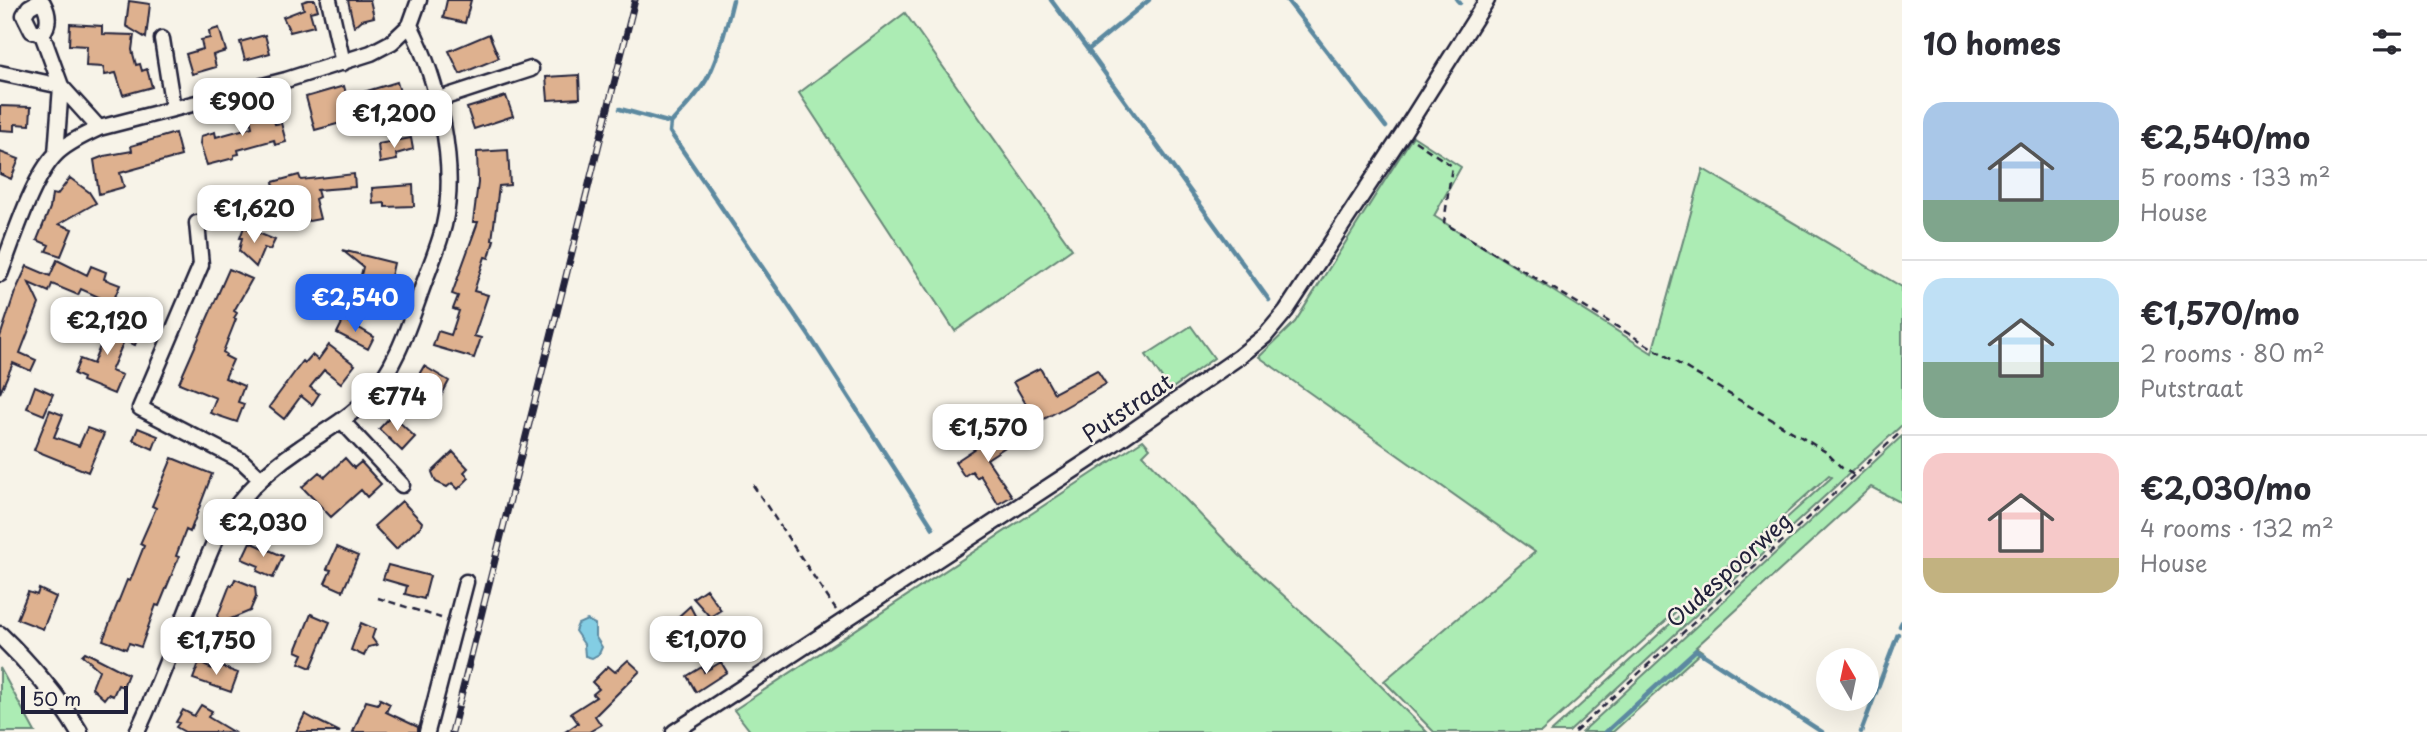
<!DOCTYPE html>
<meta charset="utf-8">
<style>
:root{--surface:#fff;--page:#f2f2f3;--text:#2b2b33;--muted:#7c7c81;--line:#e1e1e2;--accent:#2563eb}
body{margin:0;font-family:"Playpen Sans",sans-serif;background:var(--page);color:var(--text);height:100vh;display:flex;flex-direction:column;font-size:26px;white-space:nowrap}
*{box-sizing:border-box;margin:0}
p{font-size:23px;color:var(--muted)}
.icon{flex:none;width:38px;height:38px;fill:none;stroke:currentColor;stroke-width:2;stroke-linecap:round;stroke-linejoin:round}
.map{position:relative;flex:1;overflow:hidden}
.panel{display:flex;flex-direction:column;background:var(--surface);width:525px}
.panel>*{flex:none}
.needle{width:46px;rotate:351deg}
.fabs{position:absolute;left:1816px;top:648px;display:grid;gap:14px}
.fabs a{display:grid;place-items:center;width:63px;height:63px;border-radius:50%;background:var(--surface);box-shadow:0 7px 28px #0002;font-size:35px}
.scale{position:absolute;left:21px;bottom:18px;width:107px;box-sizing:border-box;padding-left:7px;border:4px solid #22223b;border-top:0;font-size:19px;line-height:24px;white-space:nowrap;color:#22223b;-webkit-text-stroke:5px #f7f3e8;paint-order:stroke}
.price{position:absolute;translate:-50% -60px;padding:0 16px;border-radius:14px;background:#fff;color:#222;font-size:23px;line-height:46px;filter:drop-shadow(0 2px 4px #0008)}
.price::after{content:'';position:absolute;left:50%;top:42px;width:21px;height:16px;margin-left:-10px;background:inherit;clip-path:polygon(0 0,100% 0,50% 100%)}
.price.current{background:var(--accent);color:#fff}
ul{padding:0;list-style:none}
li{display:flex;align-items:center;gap:21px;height:175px;padding:0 21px}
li+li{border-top:2px solid var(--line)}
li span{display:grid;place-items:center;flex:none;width:196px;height:140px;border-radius:21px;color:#555}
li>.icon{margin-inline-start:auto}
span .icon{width:84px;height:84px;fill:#fffc;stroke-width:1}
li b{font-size:30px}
h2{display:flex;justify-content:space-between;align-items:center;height:84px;padding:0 21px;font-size:30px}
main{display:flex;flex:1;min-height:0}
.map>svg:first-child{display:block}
.green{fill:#acecb4;stroke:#678778;stroke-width:2}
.water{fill:#83cde3;stroke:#5c89a0;stroke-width:2}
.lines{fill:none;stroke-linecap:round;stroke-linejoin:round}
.stream{stroke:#5c89a0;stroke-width:4.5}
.building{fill:#deb18f;stroke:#22223b;stroke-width:2}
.minor-casing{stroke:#22223b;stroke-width:19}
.tertiary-casing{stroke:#22223b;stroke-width:21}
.path{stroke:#22223b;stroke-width:2.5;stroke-dasharray:7 5;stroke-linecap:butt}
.minor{stroke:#f7f3e8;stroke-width:14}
.tertiary{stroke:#f7f3e8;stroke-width:16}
.rail-casing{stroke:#22223b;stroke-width:7}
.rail{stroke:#f7f3e8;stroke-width:4.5;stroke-dasharray:13;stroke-linecap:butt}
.labels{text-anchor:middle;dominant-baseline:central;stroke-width:5;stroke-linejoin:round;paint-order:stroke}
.street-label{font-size:23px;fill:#22223b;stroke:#f7f3e8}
</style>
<main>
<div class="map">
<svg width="1902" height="732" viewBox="0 0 1902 732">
<rect width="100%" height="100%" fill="#f7f3e8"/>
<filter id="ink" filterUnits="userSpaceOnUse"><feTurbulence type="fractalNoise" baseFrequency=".0143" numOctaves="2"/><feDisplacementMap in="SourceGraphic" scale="14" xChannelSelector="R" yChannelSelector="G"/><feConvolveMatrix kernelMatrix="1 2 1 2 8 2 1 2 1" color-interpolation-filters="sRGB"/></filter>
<g filter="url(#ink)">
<!-- green -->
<path class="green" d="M905 13 1072 249 955 331 799 93Z
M1413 136 1461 167 1434 216 1652 353 1703 169 1902 287V425L1569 732H1551L1832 477 1829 475 1541 732H1434L1384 681 1535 552 1259 357 1295 322Z
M1191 326 1214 358 1170 390 1146 355Z
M1902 436V503L1871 487 1696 647 1702 651 1613 732H1582Z
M1143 440 1150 448 1143 455 1239 555 1354 659 1427 732H751L734 710Z
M0 668 35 732H0Z"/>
<!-- water -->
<path class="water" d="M587 620 595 624V636L602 647 599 654 592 658 585 656 584 644 575 631 578 624Z"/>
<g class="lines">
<!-- stream -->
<path class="stream" d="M1051 0 1088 50 1149 0
M1287 0 1386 127
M1457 0 1460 3
M1088 50 1269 300
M620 109 671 123C684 108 700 93 709 75 720 52 727 25 733 0
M671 123 670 132 814 343 933 528
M1900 626 1902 622
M1606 732 1696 650 1822 732
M1861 732 1898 634"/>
</g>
<!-- building -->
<path class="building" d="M308 0H315L318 10 310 12 314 26 290 32 283 17 304 9 302 2Z
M348 0H370L374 17 362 20 354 27Z
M447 0H471L465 23 443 18Z
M129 1 150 4 146 38 126 26Z
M70 24 102 26V34L134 35 132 50 136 65 140 64 142 71 147 69 152 87 123 95 116 73 105 75 103 67 86 66 87 46 69 45Z
M219 28 226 51 213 55 216 67 192 74 186 54 203 49 201 40 210 38 209 31Z
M489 34 499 58 460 74 449 51Z
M265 35 270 53 245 60 240 42Z
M579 75 580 98 548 100 546 77Z
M397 82 403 102 389 105 393 119 373 124 370 115 315 130 306 97 344 86 347 97Z
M506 96 513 116 474 129 467 108Z
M0 106 31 107 30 125 15 124V131L0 130Z
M270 108 275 124 281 123 286 142 275 145 274 140 238 150 239 154 234 155V158L207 165 200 144 201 136 215 132 216 137 252 127 249 114Z
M175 133 181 156 120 173 124 187 99 194 94 160 104 156 132 151 131 146Z
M411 138 413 149 396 154 397 160 380 163 378 144Z
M508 150 510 185 499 186 492 240H494L489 258 485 257 474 291 488 295 474 336 481 338 474 358 433 346 438 331 451 335 459 311 453 309 458 296 452 294 478 222H473L478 183 477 152Z
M0 152 19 159 11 179 0 174Z
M354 174 355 187 317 190 319 197 315 199 320 219 309 221 305 219 298 195 277 201 273 182 299 175 301 180Z
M70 178 89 192 96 203 59 224 72 229 61 256 46 251 49 245 37 240 50 208 52 194 57 195Z
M413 185 414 206 385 207V203L373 204 372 188Z
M244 227 275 240 270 250 264 248 256 267 239 251 242 238H240Z
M342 250 394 263 386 299 357 291 363 267Z
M57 260 87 275 91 266 106 272 104 279 120 285 102 327 92 322 101 298 81 289 78 295 52 284 49 292 29 283 39 304 20 353 36 360 31 371 13 363 0 393V337L15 292 27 266 50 276Z
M229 269 252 279 234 311 237 313 234 318 236 319 223 352 226 354 225 356 233 360 225 378 244 386 238 402 244 404 237 422 210 413 216 398 179 383Z
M106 318 140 332 135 345 124 341 111 371 122 375 114 394 82 381 83 378 74 374 80 359 93 364 104 336 100 334Z
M344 319 374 337 368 349 337 333Z
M329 345 355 365 341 383 324 370 310 387 319 394 312 405 301 396 284 419 269 407 303 361 305 363 312 355 318 360Z
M424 366 449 381 440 398 414 383Z
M1040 368 1054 393 1097 370 1106 384 1037 423 1013 382Z
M35 386 53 394 44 415 27 408Z
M50 410 63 415 54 437 79 446 87 428 104 434 88 472 34 450Z
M392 415 415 437 402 451 379 429Z
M1008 427 1016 440 987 459 1012 496 998 504 980 475 977 478 972 471 964 476 955 462Z
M138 428 158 436 153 449 133 440Z
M453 452 468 468 464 472 469 478 458 489 452 483 447 487 436 482 432 472Z
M172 458 212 474 190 532 186 530 176 556 179 557 159 606 156 605 141 647 129 643 126 649 103 640 127 580 130 581 144 546 140 544 156 508 152 506Z
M345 458 354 468 361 462 381 484 367 497 361 490 331 517 302 487 319 472 325 477Z
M402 501 422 522 421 526 396 549 374 526Z
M250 542 283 556 273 578 257 571 259 566 242 559Z
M337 547 358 556 343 591 325 583 331 570 327 569Z
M388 565 430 576 424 599 405 594 407 586 383 579Z
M235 579 255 587 256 597 250 611 226 621 247 629 239 648 210 636 230 585 232 586Z
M39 589 56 597 43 629 17 619 28 592 37 595Z
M706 589 721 610 710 617 693 598Z
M690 606 700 625 676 639 667 627Z
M311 614 330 622 311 668 299 663 303 654 296 651Z
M361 623 375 629 372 638 377 645 368 647 364 656 351 650Z
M85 652 128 674 123 687 118 685 113 696 108 694 104 699 92 688 99 670 82 655Z
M628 660 640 671 595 716 601 725 589 732H565L578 723 571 713 596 697 593 694 599 689 592 682 608 666 615 672Z
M721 662 727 672 696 692 687 676 702 667 704 672Z
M199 663 212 669 214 664 238 673 231 692 193 679Z
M380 699 390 704 386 712 418 727V732H353L366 701 378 704Z
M201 705 212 711 208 717 233 732H185L176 727 179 723 176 722 183 710 194 716Z
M305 714 314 719 340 732H296Z"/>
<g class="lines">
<defs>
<path id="minor" d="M329 0 343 63
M36 3H43C49 14 50 24 42 34L32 31 24 15 29 7Z
M42 34 61 86 99 128
M162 39 173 108
M0 73 61 86
M436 100 531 69
M56 154 61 86
M197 223 201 265 140 408 242 461 260 478
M0 274C13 241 32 178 56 154 68 142 85 135 99 128L286 80 371 53 392 42 410 25 419 0
M342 421 402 485
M137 732C159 686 176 637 195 590 205 565 215 535 231 513 250 487 273 466 300 448 323 432 348 419 368 398 393 371 406 334 418 300 426 275 438 250 444 225 458 164 438 80 410 25
M427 732 466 582
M674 732 1109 447 1239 357 1265 336 1286 311 1403 133 1487 0"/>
<path id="tertiary" d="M0 635C28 662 60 699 79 732"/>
</defs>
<!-- minor casing -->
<use href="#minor" class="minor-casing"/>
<!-- tertiary casing -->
<use href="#tertiary" class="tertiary-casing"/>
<!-- path -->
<path class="path" d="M1415 141 1452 166 1444 223 1826 452 1842 468 1854 475
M753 485 836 610
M378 598 441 618
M1575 732 1902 431"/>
<!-- minor -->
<use href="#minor" class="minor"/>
<!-- tertiary -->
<use href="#tertiary" class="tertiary"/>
<defs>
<path id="rail" d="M452 732 635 0"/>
</defs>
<!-- rail casing -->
<use href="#rail" class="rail-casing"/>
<!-- rail -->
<use href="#rail" class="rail"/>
</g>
</g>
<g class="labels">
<!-- street labels -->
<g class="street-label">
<text transform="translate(1127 407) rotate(-34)">Putstraat</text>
<text transform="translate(1728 569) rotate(-42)">Oudespoorweg</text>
</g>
</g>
</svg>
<div class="fabs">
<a><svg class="needle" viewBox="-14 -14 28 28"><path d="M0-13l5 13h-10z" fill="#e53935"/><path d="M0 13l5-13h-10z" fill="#7c7c81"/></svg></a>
</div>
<div class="scale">50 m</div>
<b class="price" style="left:242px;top:138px">€900</b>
<b class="price" style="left:394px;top:150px">€1,200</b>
<b class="price" style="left:254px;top:245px">€1,620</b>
<b class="price current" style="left:355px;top:334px">€2,540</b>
<b class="price" style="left:107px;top:357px">€2,120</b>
<b class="price" style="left:397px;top:433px">€774</b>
<b class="price" style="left:988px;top:464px">€1,570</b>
<b class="price" style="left:263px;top:559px">€2,030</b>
<b class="price" style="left:706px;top:676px">€1,070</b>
<b class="price" style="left:216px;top:677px">€1,750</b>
</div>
<section class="panel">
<h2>10 homes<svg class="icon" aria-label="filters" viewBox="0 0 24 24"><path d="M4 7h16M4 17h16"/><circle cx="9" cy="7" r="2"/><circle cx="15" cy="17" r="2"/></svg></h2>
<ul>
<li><span style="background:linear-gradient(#a9c7e8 70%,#7fa58c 0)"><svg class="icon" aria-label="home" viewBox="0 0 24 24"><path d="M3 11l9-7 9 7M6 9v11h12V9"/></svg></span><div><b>€2,540/mo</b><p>5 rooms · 133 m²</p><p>House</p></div></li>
<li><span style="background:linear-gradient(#bfe0f5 60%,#7fa58c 0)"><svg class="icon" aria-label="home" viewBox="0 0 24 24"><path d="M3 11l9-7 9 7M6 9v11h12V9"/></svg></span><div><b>€1,570/mo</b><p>2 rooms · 80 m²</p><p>Putstraat</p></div></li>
<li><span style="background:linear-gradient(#f6c9c9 75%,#c2b280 0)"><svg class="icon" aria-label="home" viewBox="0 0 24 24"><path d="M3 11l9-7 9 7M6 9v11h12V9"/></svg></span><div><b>€2,030/mo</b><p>4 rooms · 132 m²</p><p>House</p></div></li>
</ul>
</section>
</main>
